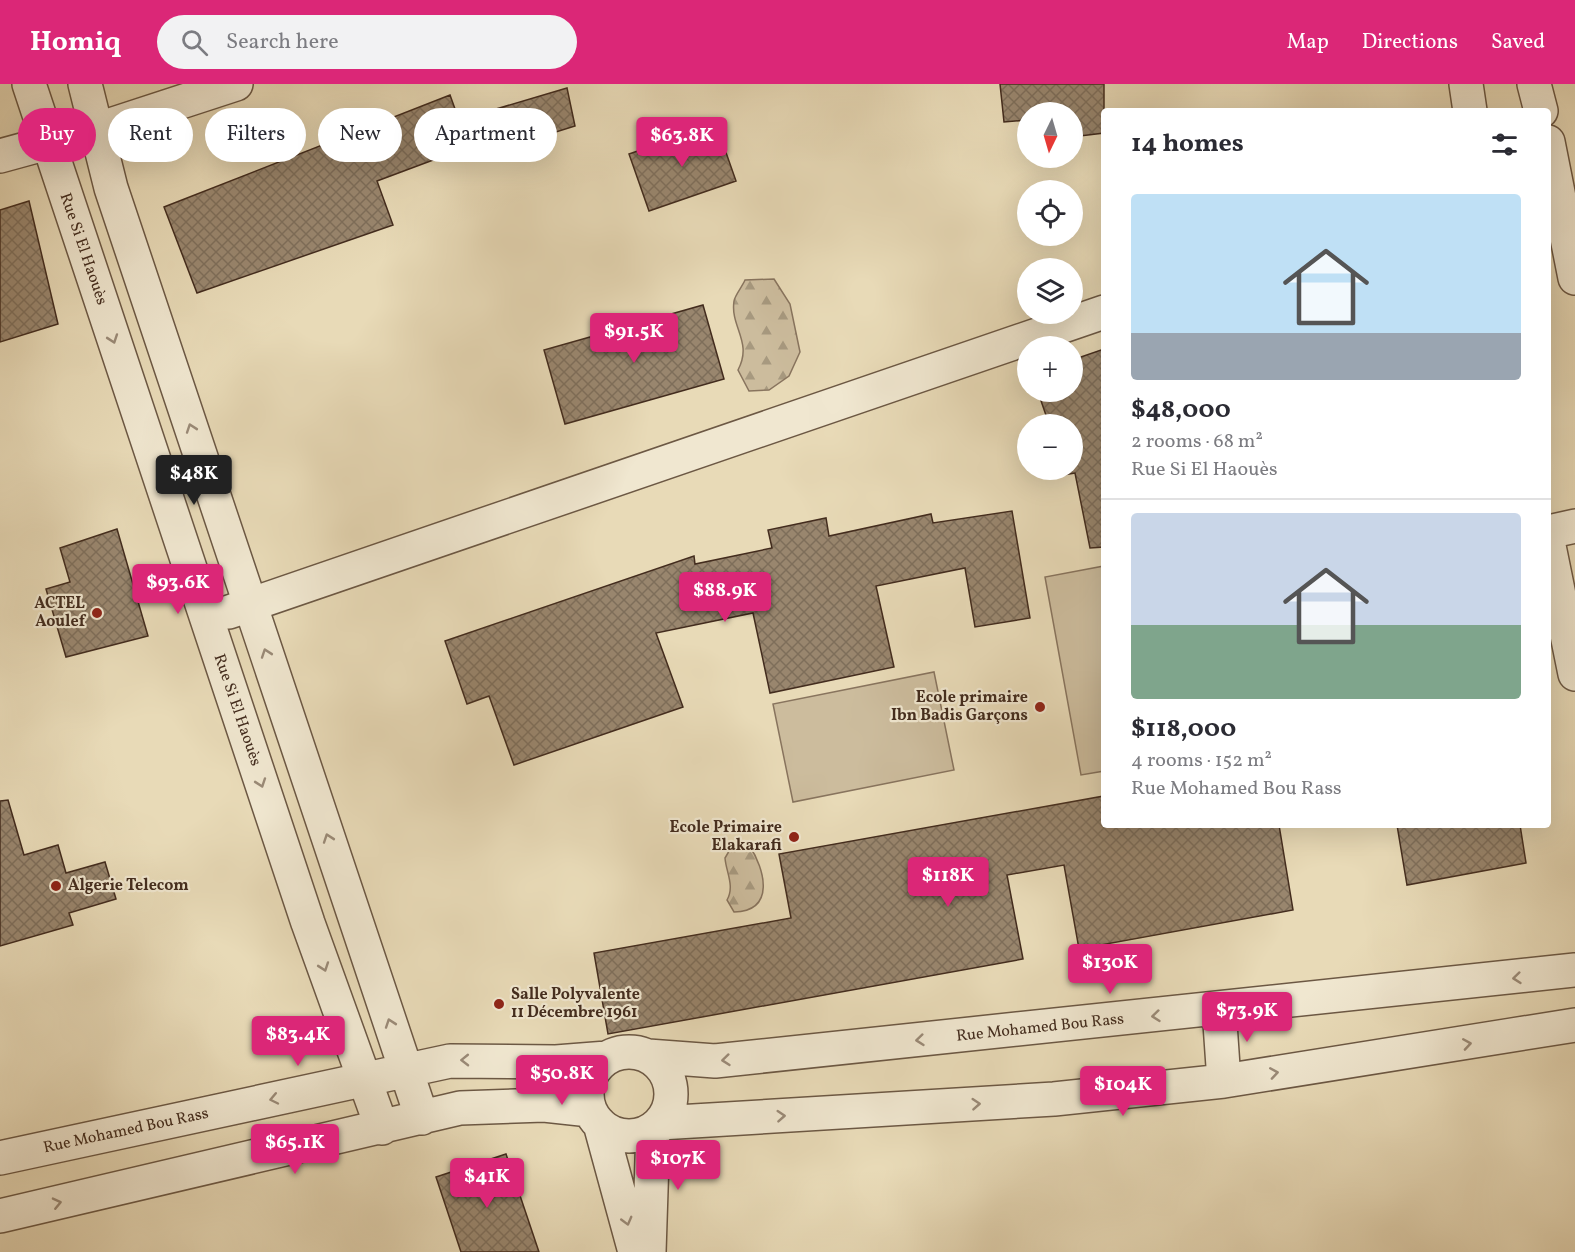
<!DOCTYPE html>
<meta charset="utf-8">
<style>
:root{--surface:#fff;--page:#f2f2f3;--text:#2b2b33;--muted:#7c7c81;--line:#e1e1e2;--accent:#db2777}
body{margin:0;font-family:Vollkorn,serif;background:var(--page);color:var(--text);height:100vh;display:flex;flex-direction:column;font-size:22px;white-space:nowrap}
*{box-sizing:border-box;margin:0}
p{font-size:20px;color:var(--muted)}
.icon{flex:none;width:33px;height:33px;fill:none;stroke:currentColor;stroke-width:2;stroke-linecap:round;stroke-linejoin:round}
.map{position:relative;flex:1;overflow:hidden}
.details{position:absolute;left:1101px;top:24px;width:450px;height:720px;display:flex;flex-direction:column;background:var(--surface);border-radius:6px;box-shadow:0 6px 24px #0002}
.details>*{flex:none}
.top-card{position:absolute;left:18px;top:24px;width:570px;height:54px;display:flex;gap:12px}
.needle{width:39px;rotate:185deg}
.tools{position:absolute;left:1017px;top:18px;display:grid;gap:12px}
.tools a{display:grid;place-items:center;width:66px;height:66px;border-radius:50%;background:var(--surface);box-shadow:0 6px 24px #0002;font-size:30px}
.price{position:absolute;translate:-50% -51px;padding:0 14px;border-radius:6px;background:var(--accent);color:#fff;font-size:20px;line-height:39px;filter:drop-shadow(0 2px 3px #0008)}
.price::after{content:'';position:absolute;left:50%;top:36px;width:18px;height:14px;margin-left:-9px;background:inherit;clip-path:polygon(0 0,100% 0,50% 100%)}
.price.selected{background:#222;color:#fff}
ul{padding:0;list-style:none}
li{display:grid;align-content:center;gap:12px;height:318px;padding:0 30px}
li+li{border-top:2px solid var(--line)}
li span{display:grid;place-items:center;height:186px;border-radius:6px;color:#555}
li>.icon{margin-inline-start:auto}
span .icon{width:108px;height:108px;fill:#fffc;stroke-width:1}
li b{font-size:26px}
h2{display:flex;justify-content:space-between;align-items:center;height:72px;padding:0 30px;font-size:26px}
.tag{padding:0 21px;border-radius:27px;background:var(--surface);box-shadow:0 6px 24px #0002;font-size:21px;line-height:54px}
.tag.selected{background:var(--accent);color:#fff}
header{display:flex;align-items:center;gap:36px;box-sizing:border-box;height:84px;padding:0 30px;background:var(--accent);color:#fff}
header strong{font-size:28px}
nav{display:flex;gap:33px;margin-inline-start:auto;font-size:21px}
.search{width:420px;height:54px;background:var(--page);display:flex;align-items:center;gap:15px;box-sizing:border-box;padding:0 21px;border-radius:33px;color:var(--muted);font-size:22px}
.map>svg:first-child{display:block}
.green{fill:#ccbc9d;stroke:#88745e;stroke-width:1.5}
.forest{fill:url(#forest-firs);stroke:#88745e;stroke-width:1.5}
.building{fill:url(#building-cross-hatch);stroke:#432c1e;stroke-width:1.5}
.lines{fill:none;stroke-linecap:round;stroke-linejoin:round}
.minor-casing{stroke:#6c5844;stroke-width:36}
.minor{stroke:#f0e7d0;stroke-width:33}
.oneway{stroke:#9a8a77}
.poi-dot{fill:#8f2418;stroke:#f0e7d0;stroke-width:2}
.labels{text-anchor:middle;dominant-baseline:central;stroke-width:4.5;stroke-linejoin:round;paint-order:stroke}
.street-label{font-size:16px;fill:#432c1e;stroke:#f0e7d0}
.poi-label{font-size:16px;font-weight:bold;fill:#432c1e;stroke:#f0e7d0;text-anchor:end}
</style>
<header>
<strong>Homiq</strong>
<div class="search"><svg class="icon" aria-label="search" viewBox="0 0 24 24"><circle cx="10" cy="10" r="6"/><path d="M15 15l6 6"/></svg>Search here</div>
<nav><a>Map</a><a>Directions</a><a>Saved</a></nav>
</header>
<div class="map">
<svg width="1575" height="1168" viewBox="0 0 1575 1168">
<defs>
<pattern id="forest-firs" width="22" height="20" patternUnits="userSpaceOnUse" patternTransform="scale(1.5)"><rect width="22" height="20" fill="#ccbc9d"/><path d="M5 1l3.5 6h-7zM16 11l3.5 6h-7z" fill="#a7997f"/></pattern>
<pattern id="building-cross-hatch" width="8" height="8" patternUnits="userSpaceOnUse" patternTransform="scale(1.5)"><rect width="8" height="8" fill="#99866e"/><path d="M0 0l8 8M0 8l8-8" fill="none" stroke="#7e6e5a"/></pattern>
</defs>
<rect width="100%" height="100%" fill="#e8dab7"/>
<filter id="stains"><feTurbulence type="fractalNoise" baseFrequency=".00333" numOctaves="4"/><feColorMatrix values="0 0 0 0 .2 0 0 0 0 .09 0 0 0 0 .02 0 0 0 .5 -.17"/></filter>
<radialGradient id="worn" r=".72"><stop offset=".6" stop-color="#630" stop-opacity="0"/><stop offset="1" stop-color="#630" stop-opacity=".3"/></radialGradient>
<!-- green -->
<path class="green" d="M1104 482V687L1081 691 1045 493Z
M934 588 954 686 793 718 773 620Z"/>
<!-- forest -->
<path class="forest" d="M774 195 790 220 800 268 789 292 769 306 749 307 738 286C753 258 730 243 734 217 735 211 742 203 745 196Z
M749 761C765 785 776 827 734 828L727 816C735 802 726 788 725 774L732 762Z"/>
<!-- building -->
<path class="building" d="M1000 0H1104V49L1072 53V28H1028V36L1004 38Z
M567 4 575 42 495 67 492 54 377 97 393 141 197 209 164 123 450 11 459 36Z
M716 40 736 97 649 127 629 70Z
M29 117 58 240 0 258V126Z
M703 221 724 295 565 340 544 266Z
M1104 265V463L1090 464 1075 389 1064 391 1063 386H1072V340H1049L1038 308H1072V276Z
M1012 427 1030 534 975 543 965 484 876 502 894 583 770 609 753 529 656 549 683 623 514 681 489 612 467 620 445 557 694 472 695 480 772 464 768 446 826 434 829 452 931 430 933 439Z
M117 445 148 552 66 573 46 505 70 498 60 464Z
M1104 712V741H1279L1293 826 1079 865 1064 781 1007 791 1023 875 608 950 594 869 791 834 779 770Z
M8 716 24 771 58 761 66 789 105 778 116 815 69 829 73 841 0 862V717Z
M1397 741H1520L1526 779 1407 801Z
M506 1070 539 1168H461L436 1093Z"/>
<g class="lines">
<defs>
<path id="minor" d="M29 0 308 839 382 1044
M85 0 111 104 422 1034
M1466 0 1470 27
M1534 0 1541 27
M1548 58 1575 194
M0 72 95 46 236 0
M1548 448 1575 442
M1548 457 1575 590
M229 528 1104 228
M1219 925 1224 997
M587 1010a42 42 0 1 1 84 0a42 42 0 1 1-84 0Z
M648 972 715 977 1575 886
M660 1039 1054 1015 1224 997 1575 941
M600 1040 635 1168
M0 1074 450 977 556 978 607 974
M0 1132 460 1024 544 1021 590 1026
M649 1168 653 1045"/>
</defs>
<!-- minor casing -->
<use href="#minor" class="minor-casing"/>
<!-- minor -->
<use href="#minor" class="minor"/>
</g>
<!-- one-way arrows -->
<defs><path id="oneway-chevron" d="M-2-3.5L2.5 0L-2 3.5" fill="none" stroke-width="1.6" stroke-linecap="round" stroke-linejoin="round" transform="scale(1.5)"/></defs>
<g class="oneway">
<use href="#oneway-chevron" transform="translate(113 255) rotate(71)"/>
<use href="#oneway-chevron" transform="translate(191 344) rotate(-109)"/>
<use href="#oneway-chevron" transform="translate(266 569) rotate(-109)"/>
<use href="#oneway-chevron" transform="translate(261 699) rotate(71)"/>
<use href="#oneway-chevron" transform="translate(328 754) rotate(-109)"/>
<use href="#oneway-chevron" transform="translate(324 883) rotate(71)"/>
<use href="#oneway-chevron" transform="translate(1517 894) rotate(174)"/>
<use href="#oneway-chevron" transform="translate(1156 932) rotate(174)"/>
<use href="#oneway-chevron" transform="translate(390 939) rotate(-109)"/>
<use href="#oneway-chevron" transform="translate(920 956) rotate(174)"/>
<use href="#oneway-chevron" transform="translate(1467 960) rotate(-9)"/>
<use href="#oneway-chevron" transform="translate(465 976) rotate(179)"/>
<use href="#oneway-chevron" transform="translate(726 976) rotate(174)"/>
<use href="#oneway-chevron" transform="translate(1274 989) rotate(-9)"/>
<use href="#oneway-chevron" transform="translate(274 1015) rotate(168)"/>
<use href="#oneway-chevron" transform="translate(976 1020) rotate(-4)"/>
<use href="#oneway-chevron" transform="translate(781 1032) rotate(-4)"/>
<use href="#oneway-chevron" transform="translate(57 1119) rotate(-13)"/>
<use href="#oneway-chevron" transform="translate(627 1137) rotate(75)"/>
</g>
<!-- markers -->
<g class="poi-dot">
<circle cx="97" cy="529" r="6"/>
<circle cx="1040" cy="623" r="6"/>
<circle cx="794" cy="753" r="6"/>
<circle cx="56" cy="802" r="6"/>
<circle cx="499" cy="920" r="6"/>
</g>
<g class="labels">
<!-- street labels -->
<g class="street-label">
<text transform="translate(83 165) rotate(71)">Rue Si El Haouès</text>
<text transform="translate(237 626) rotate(71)">Rue Si El Haouès</text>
<text transform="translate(1040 944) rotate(-6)">Rue Mohamed Bou Rass</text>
<text transform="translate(126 1047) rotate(-12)">Rue Mohamed Bou Rass</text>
</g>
<!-- poi labels -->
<g class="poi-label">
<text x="85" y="520">ACTEL<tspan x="85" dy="18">Aoulef</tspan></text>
<text x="1028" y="614">Ecole primaire<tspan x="1028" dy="18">Ibn Badis Garçons</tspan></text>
<text x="782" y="744">Ecole Primaire<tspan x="782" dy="18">Elakarafi</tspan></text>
<text x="68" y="802" text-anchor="start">Algerie Telecom</text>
<text x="511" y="911" text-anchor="start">Salle Polyvalente<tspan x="511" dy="18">11 Décembre 1961</tspan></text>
</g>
</g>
<rect width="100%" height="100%" filter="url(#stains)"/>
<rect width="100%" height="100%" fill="url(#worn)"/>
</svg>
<div class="tools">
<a><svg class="needle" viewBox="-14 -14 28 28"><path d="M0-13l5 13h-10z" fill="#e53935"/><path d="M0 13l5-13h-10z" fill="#7c7c81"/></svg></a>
<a><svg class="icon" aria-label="locate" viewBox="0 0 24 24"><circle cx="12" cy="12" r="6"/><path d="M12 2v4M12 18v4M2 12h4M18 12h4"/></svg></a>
<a><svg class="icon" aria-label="layers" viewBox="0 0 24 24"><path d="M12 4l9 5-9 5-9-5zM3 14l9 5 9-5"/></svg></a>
<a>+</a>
<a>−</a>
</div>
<b class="price" style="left:682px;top:84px">$63.8K</b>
<b class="price" style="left:634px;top:280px">$91.5K</b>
<b class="price selected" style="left:194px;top:422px">$48K</b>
<b class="price" style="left:178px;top:531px">$93.6K</b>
<b class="price" style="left:725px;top:539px">$88.9K</b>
<b class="price" style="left:948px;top:824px">$118K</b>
<b class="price" style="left:1110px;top:911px">$130K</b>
<b class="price" style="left:1247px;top:959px">$73.9K</b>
<b class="price" style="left:298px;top:983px">$83.4K</b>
<b class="price" style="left:562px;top:1022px">$50.8K</b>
<b class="price" style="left:1123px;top:1033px">$104K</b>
<b class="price" style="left:295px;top:1091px">$65.1K</b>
<b class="price" style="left:678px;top:1107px">$107K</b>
<b class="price" style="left:487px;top:1125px">$41K</b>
<div class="top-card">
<a class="tag selected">Buy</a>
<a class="tag">Rent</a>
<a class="tag">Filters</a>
<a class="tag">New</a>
<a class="tag">Apartment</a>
</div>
<section class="details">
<h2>14 homes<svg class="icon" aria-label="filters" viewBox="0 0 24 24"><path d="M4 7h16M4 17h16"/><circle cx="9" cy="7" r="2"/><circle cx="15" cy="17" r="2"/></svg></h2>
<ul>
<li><span style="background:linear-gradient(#bfe0f5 75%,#9aa5b1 0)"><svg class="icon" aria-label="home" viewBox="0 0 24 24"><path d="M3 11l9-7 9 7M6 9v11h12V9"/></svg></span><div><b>$48,000</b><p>2 rooms · 68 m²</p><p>Rue Si El Haouès</p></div></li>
<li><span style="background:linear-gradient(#c9d6e8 60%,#7fa58c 0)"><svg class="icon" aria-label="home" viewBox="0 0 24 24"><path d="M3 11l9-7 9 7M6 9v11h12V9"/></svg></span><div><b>$118,000</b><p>4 rooms · 152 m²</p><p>Rue Mohamed Bou Rass</p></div></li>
</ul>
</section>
</div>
